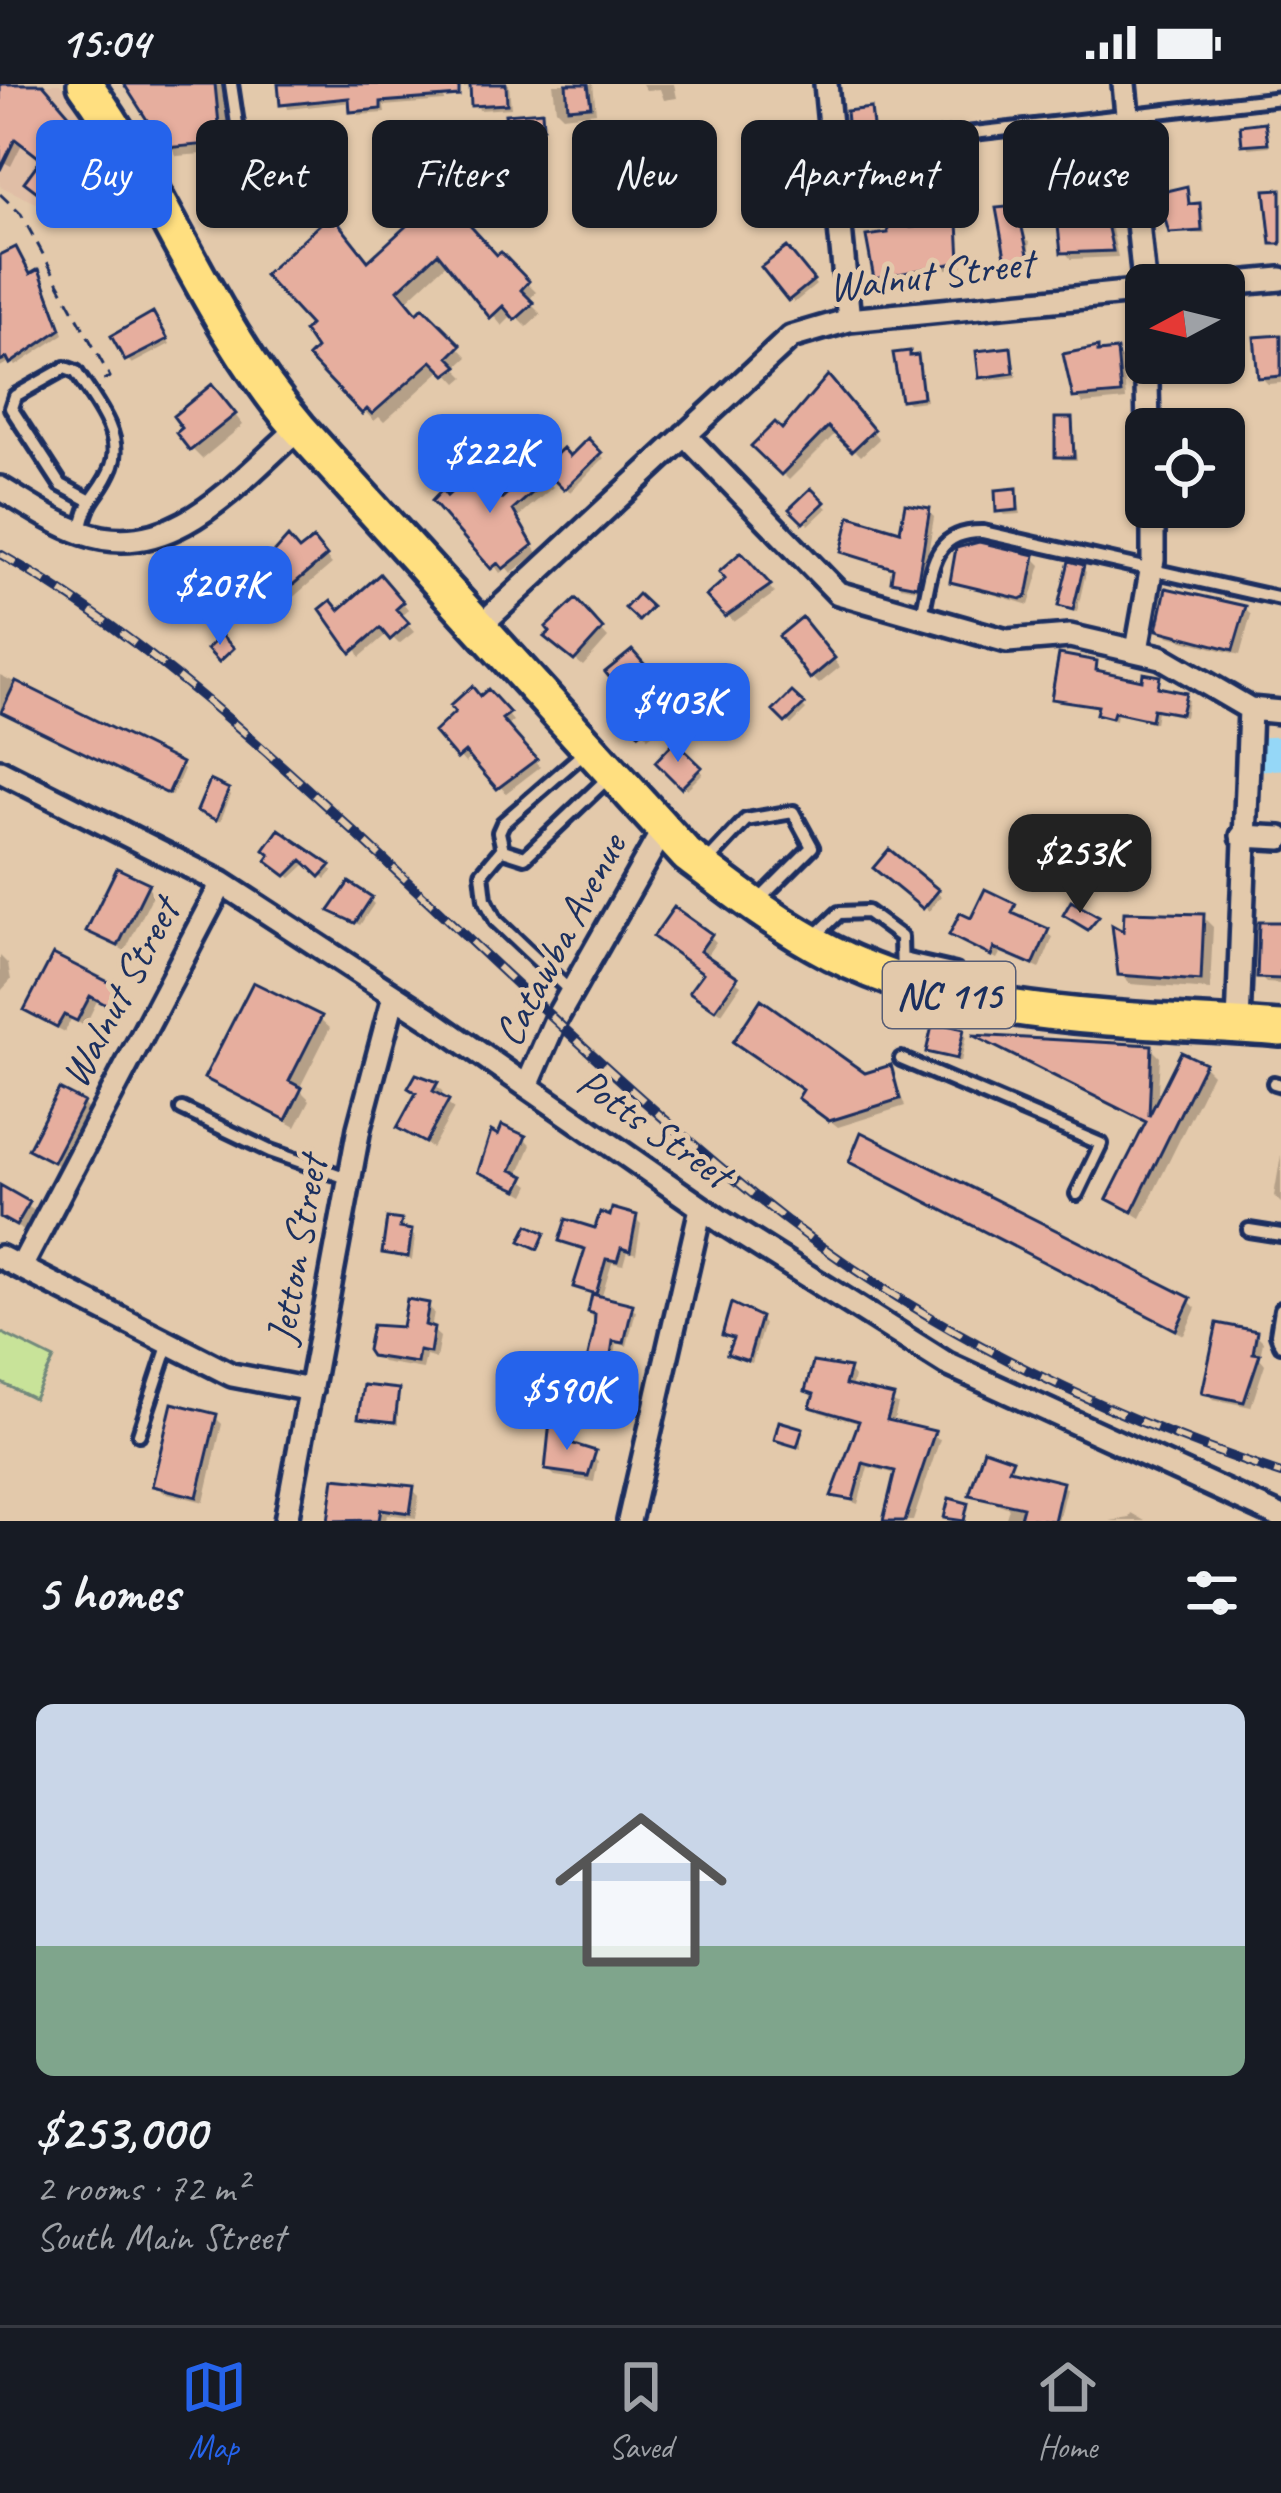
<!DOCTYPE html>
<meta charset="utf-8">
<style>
:root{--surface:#171b24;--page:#20242c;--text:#f1f3f6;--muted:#9ea1a6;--line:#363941;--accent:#2563eb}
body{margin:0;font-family:Caveat,sans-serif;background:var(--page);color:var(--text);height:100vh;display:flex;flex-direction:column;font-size:45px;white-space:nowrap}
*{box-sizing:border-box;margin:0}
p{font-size:39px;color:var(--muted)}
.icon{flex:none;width:66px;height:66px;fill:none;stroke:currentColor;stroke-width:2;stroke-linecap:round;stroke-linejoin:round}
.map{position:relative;height:1437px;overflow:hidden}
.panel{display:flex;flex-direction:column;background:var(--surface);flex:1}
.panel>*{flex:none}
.top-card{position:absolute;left:36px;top:36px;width:1209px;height:108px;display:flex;gap:24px}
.needle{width:78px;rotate:263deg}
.buttons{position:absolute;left:1125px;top:180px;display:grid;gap:24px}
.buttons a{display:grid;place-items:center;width:120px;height:120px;border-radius:18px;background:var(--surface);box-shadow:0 3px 9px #0004;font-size:60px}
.price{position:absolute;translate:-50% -102px;padding:0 27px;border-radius:24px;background:var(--accent);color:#fff;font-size:39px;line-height:78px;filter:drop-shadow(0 3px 6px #0008)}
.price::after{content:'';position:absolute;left:50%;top:72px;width:36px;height:27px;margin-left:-18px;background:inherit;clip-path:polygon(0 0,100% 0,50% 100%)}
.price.current{background:#222;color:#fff}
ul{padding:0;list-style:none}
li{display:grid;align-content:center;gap:24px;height:636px;padding:0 36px}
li+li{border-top:3px solid var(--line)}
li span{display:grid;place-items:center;height:372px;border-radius:18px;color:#555}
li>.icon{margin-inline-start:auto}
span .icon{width:216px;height:216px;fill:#fffc;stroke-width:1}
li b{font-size:51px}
h2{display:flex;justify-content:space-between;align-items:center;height:144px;padding:0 36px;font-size:51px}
.chip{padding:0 42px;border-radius:18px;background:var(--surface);box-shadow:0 3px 9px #0004;font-size:42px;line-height:108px}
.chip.current{background:var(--accent);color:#fff}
.status{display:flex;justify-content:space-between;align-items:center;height:84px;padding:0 60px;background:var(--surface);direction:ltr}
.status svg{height:33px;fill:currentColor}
.dock{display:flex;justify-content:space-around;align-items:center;height:168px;border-top:3px solid var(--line);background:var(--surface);font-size:33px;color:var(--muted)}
.dock a{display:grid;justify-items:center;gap:6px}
.dock .current{color:var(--accent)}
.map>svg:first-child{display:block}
.built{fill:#e0bea6}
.green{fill:#c8e399;stroke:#72897c;stroke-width:3}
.shadow{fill:#0003}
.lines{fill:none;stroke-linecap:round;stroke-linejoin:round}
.river{stroke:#95d7f7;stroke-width:33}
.building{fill:#e6ae9e;stroke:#1b2f5e;stroke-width:3}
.lane-casing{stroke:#1b2f5e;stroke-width:20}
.street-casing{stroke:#1b2f5e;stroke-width:30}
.primary-casing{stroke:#1b2f5e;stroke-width:42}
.path{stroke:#1b2f5e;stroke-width:3;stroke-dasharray:12 9;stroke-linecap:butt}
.lane{stroke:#e3c9ab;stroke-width:10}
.street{stroke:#e3c9ab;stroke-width:21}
.primary{stroke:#ffdf80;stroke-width:33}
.rail-casing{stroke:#1b2f5e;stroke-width:10}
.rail{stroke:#e3c9ab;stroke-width:6;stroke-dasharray:18;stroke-linecap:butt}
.labels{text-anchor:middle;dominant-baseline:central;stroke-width:10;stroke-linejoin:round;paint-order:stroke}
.shield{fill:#e3c9ab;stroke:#575d75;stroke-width:3}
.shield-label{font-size:39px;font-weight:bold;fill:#1b2f5e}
.street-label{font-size:42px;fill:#1b2f5e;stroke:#e3c9ab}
</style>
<div class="status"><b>15:04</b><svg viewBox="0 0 49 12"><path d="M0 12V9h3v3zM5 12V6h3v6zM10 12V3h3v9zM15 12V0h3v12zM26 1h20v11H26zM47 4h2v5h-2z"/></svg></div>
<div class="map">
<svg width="1281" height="1437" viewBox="0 0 1281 1437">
<rect width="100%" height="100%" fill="#e3c9ab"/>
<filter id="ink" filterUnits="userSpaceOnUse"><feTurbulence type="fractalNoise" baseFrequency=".00833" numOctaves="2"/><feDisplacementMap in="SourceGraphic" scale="24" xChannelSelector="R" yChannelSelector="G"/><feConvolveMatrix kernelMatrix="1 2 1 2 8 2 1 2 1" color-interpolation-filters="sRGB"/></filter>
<g filter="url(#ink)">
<!-- built -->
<path class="built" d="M0 0H60L117 66 62 131 0 102Z"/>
<!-- green -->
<path class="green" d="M0 1248 54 1275 34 1315 0 1298Z"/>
<!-- shadow -->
<path class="shadow" d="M0 0H37L109 80 69 130 34 104 44 75 23 58 11 82 0 76Z
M129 0H223L227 43 240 67 177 72Z
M281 0H509L511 24 479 26 473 3 443 6 444 17 384 22 385 29 358 31 352 18 288 25Z
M553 0H593L596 28 563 32 556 25Z
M642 0H674L677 14 664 16 660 5 646 6Z
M870 28 876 53 855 52 851 48Z
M1264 41 1270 62 1249 64 1245 60Z
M1102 57 1108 77 1077 78Z
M882 72 887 91 898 95 900 119 868 117Z
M254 73 277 114 238 133 231 126Z
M1186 105 1192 123 1203 126 1205 150 1172 148Z
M441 114 536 208 528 217 541 230 527 243 514 230 502 242 449 177 406 217 418 232 423 227 468 273 456 284 465 293 458 299 444 284 384 338 379 333 374 337 312 273 369 181Z
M1016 125 1022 153 1030 157 1027 180 1013 181 1003 171 1000 126Z
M1102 125 1109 132 1118 173 1071 175 1064 167Z
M957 141 963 182 881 197 877 193 890 142Z
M787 167 816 201 794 219 765 184Z
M0 174 31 193 43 192 64 250 16 282 11 277 0 283Z
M156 235 170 260 132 280 128 276Z
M1281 249V299L1268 300 1261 293 1273 250Z
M1231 254 1236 269 1227 271 1228 280 1200 279H1224V255Z
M1010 266 1017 293 986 297 982 292Z
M1116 269 1123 276 1126 316 1083 320 1068 295 1066 272Z
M917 274 926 317 908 319 904 315Z
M835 302 879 355 861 372 837 348 789 396 755 362 782 349Z
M222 314 243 341 202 375 192 365Z
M1071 337 1077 376H1062L1058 372Z
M588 358 604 374 570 408 547 384 570 376Z
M537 386 553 403 517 434 538 469 511 489 507 484 500 489 448 416 503 417Z
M1016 407 1021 430 1004 431 999 426Z
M811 408 827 424 809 441 793 425Z
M928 427 934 433 922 506 900 502 896 487 845 467 902 451Z
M312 459 332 480 291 515 272 494Z
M740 472 775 509 734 538 710 512 729 495Z
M1034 474 1041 481 1029 521 959 500 951 493Z
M1082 484 1086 488 1077 528 1065 525 1061 521Z
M380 494 409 526 401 533 414 548 399 560 388 549 360 573 340 529Z
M576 519 608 554 583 582 555 559Z
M1244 524 1251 531 1240 571 1168 552 1161 545Z
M809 544 840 583 819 600 812 593Z
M631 570 650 591 641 599 671 635 648 654 629 614Z
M1096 580 1099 589 1144 600 1159 595 1161 606 1188 616 1185 633 1157 627 1155 639 1117 630 1116 637 1103 633 1100 624 1054 614Z
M0 591 180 681 184 685 172 712 0 626Z
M792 612 806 626 791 641 777 627Z
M494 614 513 637 506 643 540 683 506 709 473 672 465 679 438 648Z
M675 662 703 689 687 705 659 678Z
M227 707 231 711 220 738 200 727Z
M280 749 330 784 333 787 326 795 308 778 291 794 274 781Z
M889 769 941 812 929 827 877 784Z
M147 802 154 809 125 867 89 846Z
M370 816 374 820 360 841 337 831Z
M1014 823 1018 835 1053 853 1040 885 1001 868 997 875 953 850Z
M1203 833 1213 843 1210 906 1130 900 1120 890 1126 852Z
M1281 841V900L1266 899 1260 893Z
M710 852 716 858 705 874 741 901 722 929 699 913 706 890 662 859Z
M0 872 8 880 11 896 0 908Z
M54 874 119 907 126 914 118 928 97 917 85 942 71 935 65 948 35 933 28 926Z
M320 935 330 944 299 1005 310 1016 296 1043 208 994Z
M962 948 966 952 961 978 929 968Z
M980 954 1151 964 1160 973 1157 1022 1204 982 1212 990 1141 1134 1110 1115 1148 1041Z
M890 984 905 1022 838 1043 809 1020Z
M436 1001 443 1008 439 1014 454 1025 432 1064 400 1043Z
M83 1020 89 1027 60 1083 31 1064Z
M524 1054 531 1061 518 1092 530 1101 525 1111 481 1087Z
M1281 1071V1119L1274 1112Z
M852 1077 1189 1217 1196 1224 1184 1251Z
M0 1105 35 1127 24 1147 0 1134Z
M635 1134 641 1140 636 1170 627 1167 623 1181 612 1179 601 1215 636 1227 627 1262 617 1259 608 1317 603 1322 572 1314 567 1310 587 1289 597 1246 591 1228 595 1212 577 1202 587 1168 563 1156Z
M400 1139 415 1153 412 1176 385 1168Z
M427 1221 434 1228 431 1245 440 1253 436 1275 426 1272 423 1285 382 1278 374 1270Z
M760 1236 764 1240 752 1279 735 1274V1256L725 1250Z
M1256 1250 1263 1257 1260 1274 1265 1280 1251 1323 1213 1315 1205 1308Z
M849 1287 854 1293 851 1305 898 1320 893 1340 940 1355 913 1437H886L897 1390 868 1383 858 1420 835 1411 861 1340 819 1328 808 1306Z
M398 1308V1341L361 1332Z
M215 1333 222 1340 204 1418 163 1408 156 1401Z
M569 1344 576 1351 574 1363 598 1377 594 1398 555 1392 548 1385Z
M801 1347V1365L777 1355Z
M1011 1377 1012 1389 1066 1404 1058 1437H1005L1009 1424 973 1410Z
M337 1397 412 1405 419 1412 416 1434 387 1430 386 1437H331Z
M1131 1429 1145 1437H1110L1129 1434Z"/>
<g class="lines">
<!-- river -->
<path class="river" d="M1258 670 1281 669"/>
</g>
<!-- building -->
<path class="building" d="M0 0H43L105 72 61 126 24 98 41 75 15 55 0 86Z
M124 0H215L219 40 227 39 232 58 165 64Z
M278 0H459V12L381 18V25L350 28 349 14 280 21Z
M470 0H506L507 20 471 22Z
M566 0H588L591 22 568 24Z
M871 24 874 51 848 49 846 27Z
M542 27 543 43 507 47 505 30Z
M1265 38 1268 59 1242 61 1240 41Z
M1103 54 1105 73 1074 79 1073 61Z
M883 69 884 88 895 87 897 115 865 118 861 72Z
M254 70 272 106 229 127 211 91Z
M1187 102 1189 120 1200 119 1202 147 1169 149 1162 125 1166 107Z
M1281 105V160H1271L1265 106Z
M441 110 497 171 501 168 529 197 521 206 534 219 515 236 503 222 490 234 438 169 398 206 417 229 423 223 461 261 449 273 458 282 446 291 432 277 372 330 367 325 362 330 308 273 316 265 304 247 310 241 264 191 331 130 368 177Z
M1017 122 1028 170 1024 176 1006 178 996 124Z
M1103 122 1113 167 1061 169 1058 142 1082 139 1080 124Z
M910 137 911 143 958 138 960 178 874 195 866 152 888 149 887 139Z
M16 163 30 190 39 185 61 245 10 280 7 274 0 277V171Z
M787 163 814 196 788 217 761 183Z
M153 228 168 255 125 277 111 252Z
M1281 251V292L1258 294 1254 253Z
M1011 263 1014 289 979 294 976 267Z
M1098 263V268L1117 266 1121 310 1073 314 1063 270Z
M910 267V272L918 271 923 313 901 316 893 269Z
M828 291 874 346 852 367 828 343 781 391 751 362 775 338 782 345Z
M212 300 236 330 190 367 176 349 182 344 173 332Z
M1055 334H1072L1074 373H1055Z
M588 354 602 369 564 406 542 384 563 364 570 372Z
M538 382 548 395 513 426 533 461 503 485 498 479 491 485 432 417 442 406 447 412 478 384 502 414Z
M811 404 825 418 803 439 789 425Z
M1017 404 1018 426 996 428 995 406Z
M905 420 930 424 917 502 891 497 893 484 841 468 850 432 900 447Z
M288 453 299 466 313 455 327 472 282 510 267 493 273 489 265 479Z
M979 458 1035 471 1027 512 1021 515 950 498 956 464Z
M741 468 771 501 725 533 706 512 725 495 719 488Z
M1069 477 1084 481 1073 526 1058 522Z
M380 490 404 518 396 525 409 539 390 556 380 544 351 569 320 525 331 516 339 526Z
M1166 504 1246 522 1233 566 1157 546Z
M638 510 652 523 639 537 625 524Z
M576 515 603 545 574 577 544 553 550 548 546 543Z
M802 533 835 574 810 595 779 552Z
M221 551 234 564 219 578 207 565Z
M632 566 646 582 636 590 666 627 639 650 620 625 626 614 605 588Z
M1059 570 1097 577 1096 586 1142 596 1143 589 1160 592 1158 603 1186 609 1181 630 1153 625 1151 636 1114 628 1112 634 1096 630 1098 622 1051 615Z
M16 597 182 679 168 710 1 628Z
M472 602 480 612 488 605 510 629 502 635 537 675 497 705 465 668 457 675 434 648 455 628 450 622Z
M792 608 805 620 785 639 773 627Z
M675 657 702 683 681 704 655 678Z
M210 696 229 705 216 736 197 727Z
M279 745 293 755 331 781 320 793 302 776 286 792 266 777 270 771 264 766Z
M889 765 939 806 923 825 873 784Z
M117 784 149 799 118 862 86 847Z
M349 798 372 813 355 839 329 827Z
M985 805 1016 820 1012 829 1049 845 1033 881 994 864 991 872 949 851 960 829 971 834Z
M1071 817 1099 833 1088 846 1063 831Z
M674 823 712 850 700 867 738 893 715 926 689 908 703 889 653 853Z
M1124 828 1204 830 1201 897 1118 891 1112 841 1123 847Z
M1259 838H1281V895L1257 894Z
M53 870 120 904 110 923 90 912 77 937 64 931 57 943 24 926Z
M253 898 322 932 289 997 302 1004 286 1036 204 994Z
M761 915 865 989 891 981 900 1015 829 1037 798 1014 803 1006 733 958Z
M933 938 964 945 957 975 926 968Z
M972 951 1152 961 1149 1032 1181 968 1205 979 1132 1128 1107 1115 1146 1038Z
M416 990 438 998 433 1007 449 1016 425 1059 397 1044 416 1009 408 1004Z
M59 1005 84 1018 53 1078 28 1065Z
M502 1041 526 1052 511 1086 525 1092 518 1106 478 1088 491 1047 498 1051Z
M861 1048 1191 1214 1176 1246 849 1078Z
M0 1101 30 1118 16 1142 0 1133Z
M612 1124 637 1131 630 1167 621 1164 617 1177 606 1175 596 1210 573 1203 585 1165 559 1157 566 1135 595 1144 600 1128 610 1132Z
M387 1134 402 1136 400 1144 412 1146 408 1173 382 1169Z
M528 1141 545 1149 538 1165 520 1157Z
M592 1210 633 1220 624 1259 613 1257 605 1313 598 1320 564 1311 572 1282 585 1285 594 1246 595 1230 588 1228Z
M407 1215 429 1219 425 1241 434 1244 430 1269 419 1267 417 1279 371 1272 367 1266 372 1241 402 1243Z
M731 1219 761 1233 748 1277 727 1270 733 1254 722 1251Z
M1217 1239 1257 1247 1253 1269 1260 1270 1244 1318 1202 1309Z
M813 1278 850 1284 845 1301 894 1312 887 1336 935 1347 905 1437H883L895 1387 863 1379 853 1416 831 1412 859 1337 810 1323 814 1310 805 1307Z
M363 1301 399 1305 395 1338 358 1334Z
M172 1319 217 1330 197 1413 152 1402Z
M550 1337 571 1341 567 1358 596 1367 588 1392 545 1386Z
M779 1337 803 1344 797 1363 774 1356Z
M984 1365 1013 1375 1009 1385 1063 1398 1054 1437 1020 1434 1023 1423 969 1411Z
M334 1394 414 1402 410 1429 381 1425 379 1436 328 1437Z
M949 1414 968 1419 964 1437 944 1434Z"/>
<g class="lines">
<defs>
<path id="lane" d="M231 0 237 40
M833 65 1281 14
M81 449C88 408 100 413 112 382 124 350 92 314 76 288L65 284 15 312 11 324 61 401 87 415
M921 534C933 490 928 447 983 448L1281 515
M587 666 503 739 499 748 503 766 525 773 610 692
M502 765 482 789 485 815 496 837 571 908
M705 780 746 736 793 728 812 763 756 819
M813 854 839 829 867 828 901 853 902 893
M904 875 956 887V908
M901 975 1101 1060 1077 1110
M1274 999 1281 1001
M182 1025 270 1067 350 1095
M1249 1146 1281 1151
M1281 1225 1277 1250 1281 1261
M139 1350 168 1262"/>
<path id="street" d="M826 0 849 236
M1124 0 1145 208 1148 345
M1214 201 1281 195
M685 351 838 509 1007 557 1070 552 1161 573 1250 625 1281 628
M0 404C27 420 54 439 83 449 173 481 239 396 299 344
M480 542 791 253 849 236 1146 207
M1137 566 1153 476V423
M0 687 222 799 429 934 722 1138 947 1280 1281 1433
M1242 752 1281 754
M1238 941 1250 625
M527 1002 556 935 663 746
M0 1173 232 1291 311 1306
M21 1183 222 799
M286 1437 359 1044 394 912
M629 1437 701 1124"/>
<path id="primary" d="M85 0C167 113 207 237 299 344L687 771C733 806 779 842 832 869 971 939 1130 933 1281 945"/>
</defs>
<!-- lane casing -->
<use href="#lane" class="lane-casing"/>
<!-- street casing -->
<use href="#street" class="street-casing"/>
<!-- primary casing -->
<use href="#primary" class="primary-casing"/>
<!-- path -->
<path class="path" d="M0 110 21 130 110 293 101 297"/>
<!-- lane -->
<use href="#lane" class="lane"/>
<!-- street -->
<use href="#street" class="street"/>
<!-- primary -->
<use href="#primary" class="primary"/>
<defs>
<path id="rail" d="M0 470C130 544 241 643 350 744 483 867 613 996 754 1111 909 1237 1092 1327 1281 1390"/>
</defs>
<!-- rail casing -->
<use href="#rail" class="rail-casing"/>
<!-- rail -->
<use href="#rail" class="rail"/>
</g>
</g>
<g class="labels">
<!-- shield labels -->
<rect class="shield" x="883" y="878" width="132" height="66" rx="9"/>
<g class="shield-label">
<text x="949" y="911">NC 115</text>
</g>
<!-- street labels -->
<g class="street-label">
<text transform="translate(931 191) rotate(-7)">Walnut Street</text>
<text transform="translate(560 856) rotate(-62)">Catawba Avenue</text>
<text transform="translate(120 909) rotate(-62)">Walnut Street</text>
<text transform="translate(654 1044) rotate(35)">Potts Street</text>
<text transform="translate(297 1166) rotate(-80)">Jetton Street</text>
</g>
</g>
</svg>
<div class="buttons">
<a><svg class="needle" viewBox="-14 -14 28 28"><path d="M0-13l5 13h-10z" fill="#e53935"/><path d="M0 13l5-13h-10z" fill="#9ea1a6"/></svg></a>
<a><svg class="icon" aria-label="locate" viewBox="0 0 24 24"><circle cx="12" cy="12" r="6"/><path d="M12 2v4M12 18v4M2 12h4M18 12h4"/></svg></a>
</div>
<b class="price" style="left:490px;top:432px">$222K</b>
<b class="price" style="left:220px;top:564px">$207K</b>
<b class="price" style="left:678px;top:681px">$403K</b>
<b class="price current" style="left:1080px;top:832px">$253K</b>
<b class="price" style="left:567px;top:1369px">$590K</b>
<div class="top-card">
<a class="chip current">Buy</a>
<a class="chip">Rent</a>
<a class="chip">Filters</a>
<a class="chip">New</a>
<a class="chip">Apartment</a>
<a class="chip">House</a>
</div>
</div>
<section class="panel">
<h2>5 homes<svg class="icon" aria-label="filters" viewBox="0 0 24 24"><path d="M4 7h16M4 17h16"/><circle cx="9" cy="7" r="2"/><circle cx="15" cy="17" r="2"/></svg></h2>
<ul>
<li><span style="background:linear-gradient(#c9d6e8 65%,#7fa58c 0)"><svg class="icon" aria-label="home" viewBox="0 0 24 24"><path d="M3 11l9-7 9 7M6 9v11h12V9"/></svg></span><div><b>$253,000</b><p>2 rooms · 72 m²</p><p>South Main Street</p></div></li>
</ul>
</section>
<nav class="dock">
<a class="current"><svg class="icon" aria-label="map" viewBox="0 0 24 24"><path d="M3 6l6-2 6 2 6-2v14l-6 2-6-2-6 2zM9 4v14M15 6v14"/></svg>Map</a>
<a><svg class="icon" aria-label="saved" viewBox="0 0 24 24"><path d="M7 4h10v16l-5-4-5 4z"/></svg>Saved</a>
<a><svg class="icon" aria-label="home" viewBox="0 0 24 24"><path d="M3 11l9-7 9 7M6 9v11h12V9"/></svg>Home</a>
</nav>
